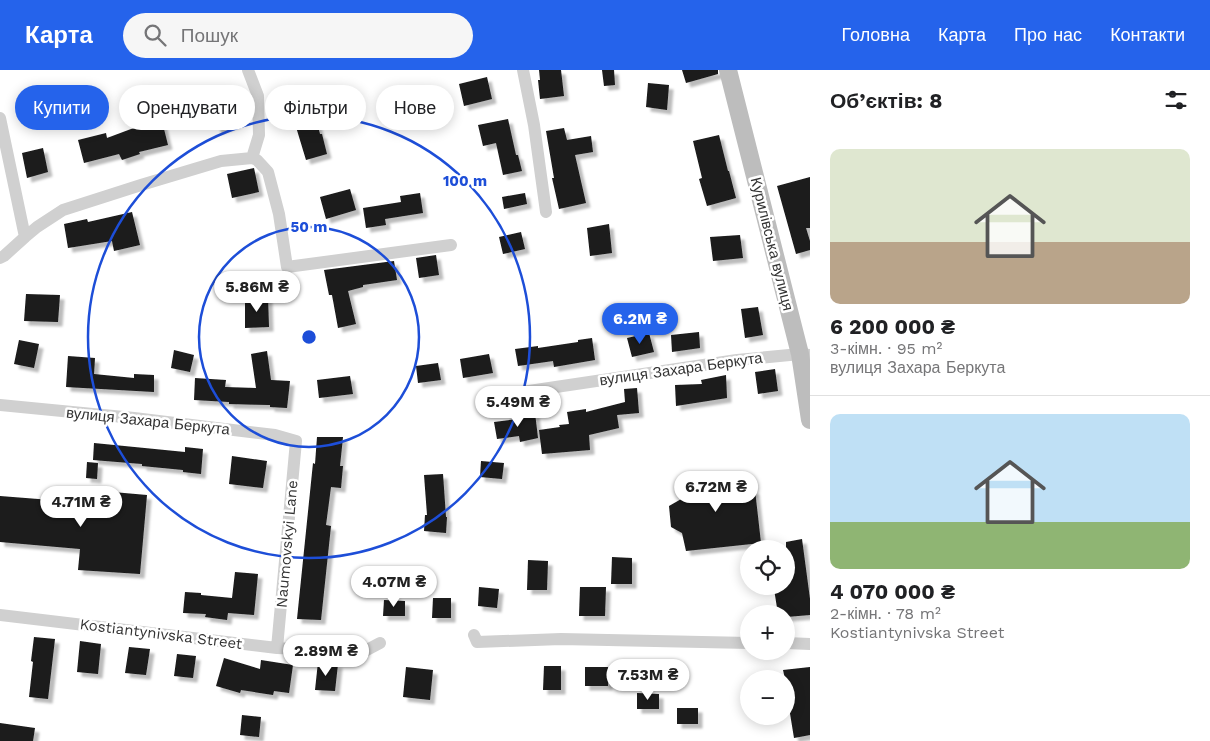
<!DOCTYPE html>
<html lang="uk">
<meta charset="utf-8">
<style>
:root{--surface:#fff;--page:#f6f6f6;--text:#202124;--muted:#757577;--line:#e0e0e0;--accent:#2563eb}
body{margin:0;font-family:"Work Sans",sans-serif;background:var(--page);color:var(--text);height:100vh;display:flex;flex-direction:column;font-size:19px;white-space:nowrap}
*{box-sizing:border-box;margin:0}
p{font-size:16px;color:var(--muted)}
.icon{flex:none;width:28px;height:28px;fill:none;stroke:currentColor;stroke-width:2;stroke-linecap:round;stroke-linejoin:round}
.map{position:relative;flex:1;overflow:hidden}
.drawer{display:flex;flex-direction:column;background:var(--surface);width:400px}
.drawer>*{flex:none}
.hud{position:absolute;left:15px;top:15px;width:475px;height:45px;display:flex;gap:10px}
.buttons{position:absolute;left:740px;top:470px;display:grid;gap:10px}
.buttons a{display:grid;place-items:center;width:55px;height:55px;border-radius:50%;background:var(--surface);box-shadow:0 2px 12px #0003;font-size:25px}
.price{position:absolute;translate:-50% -42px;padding:0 11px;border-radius:18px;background:#fff;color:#222;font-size:16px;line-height:32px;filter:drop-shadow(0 1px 2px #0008)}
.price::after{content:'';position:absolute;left:50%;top:30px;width:15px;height:11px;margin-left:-8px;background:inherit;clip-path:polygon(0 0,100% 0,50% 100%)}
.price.active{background:var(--accent);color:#fff}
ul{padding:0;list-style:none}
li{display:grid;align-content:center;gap:10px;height:265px;padding:0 20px}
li+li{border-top:1px solid var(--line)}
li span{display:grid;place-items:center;height:155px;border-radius:10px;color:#555}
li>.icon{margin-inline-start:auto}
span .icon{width:90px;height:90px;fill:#fffc;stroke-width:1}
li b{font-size:21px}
h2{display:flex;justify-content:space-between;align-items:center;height:60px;padding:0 20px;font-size:21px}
.chip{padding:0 18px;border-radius:22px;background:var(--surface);box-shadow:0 2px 12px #0003;font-size:18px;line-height:45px}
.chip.active{background:var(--accent);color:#fff}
header{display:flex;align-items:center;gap:30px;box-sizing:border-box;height:70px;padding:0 25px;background:var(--accent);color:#fff}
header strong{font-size:24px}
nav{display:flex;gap:28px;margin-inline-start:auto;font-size:18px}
.search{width:350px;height:45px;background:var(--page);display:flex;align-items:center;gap:12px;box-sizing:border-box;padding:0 18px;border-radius:28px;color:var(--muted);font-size:19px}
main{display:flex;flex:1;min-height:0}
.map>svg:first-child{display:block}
.building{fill:#1a1a1a;filter:url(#shadow)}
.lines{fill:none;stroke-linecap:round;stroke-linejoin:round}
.street{stroke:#d0d0d0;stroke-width:12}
.secondary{stroke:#bdbdbd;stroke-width:18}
.ring{fill:none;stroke:#1d4ed8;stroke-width:2.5}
.labels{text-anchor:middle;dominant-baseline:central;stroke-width:5;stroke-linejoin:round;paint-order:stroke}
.street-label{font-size:15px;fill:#333;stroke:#fff}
.centre{fill:#1d4ed8;stroke:#fff;stroke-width:2.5}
.ring-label{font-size:15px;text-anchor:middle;font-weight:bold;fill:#1d4ed8;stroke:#fff;stroke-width:5;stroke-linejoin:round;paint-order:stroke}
</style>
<header>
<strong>Карта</strong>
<div class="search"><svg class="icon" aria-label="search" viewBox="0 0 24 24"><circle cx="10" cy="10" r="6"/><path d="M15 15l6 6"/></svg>Пошук</div>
<nav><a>Головна</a><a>Карта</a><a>Про нас</a><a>Контакти</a></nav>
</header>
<main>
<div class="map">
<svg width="810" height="671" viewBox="0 0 810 671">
<defs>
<filter id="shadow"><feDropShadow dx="4.5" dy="4.5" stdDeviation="1" flood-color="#0004"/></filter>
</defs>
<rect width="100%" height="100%" fill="#fff"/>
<!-- building -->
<path class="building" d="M539 0H561L564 26 540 29 538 10H540Z
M602 0H614L615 15 604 16Z
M682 0H718V4L686 13Z
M487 7 492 29 464 36 459 14Z
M648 13 669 15 667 40 646 37Z
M66 17 73 39 54 46 47 23Z
M231 26 237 53 217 60 210 32Z
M314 42 320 64H322L327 84 306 90 293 47Z
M508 49 516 85H518L522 101 503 105 496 73 483 76 478 55Z
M162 51 168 75 139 82 140 84 122 90 119 84 84 93 78 70 106 63 107 68 131 59Z
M564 58 567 70 591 66 593 82 575 85 586 133 559 139 552 108H554L546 61Z
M719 65 728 101H729L736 128 707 136 699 109 702 108 693 71Z
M43 78 48 102 27 108 22 83Z
M254 98 259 122 232 128 227 104Z
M810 107V158H806L810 171V180L796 184 777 116Z
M350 119 356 140 326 149 320 127Z
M420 123 423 143 385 149 386 155 366 158 363 138 401 132 400 126Z
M525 123 527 134 504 139 502 127Z
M132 142 140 175 114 181 112 171 68 178 64 154 87 149 88 152Z
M609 154 612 183 590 186 587 158Z
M521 162 525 179 503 184 499 167Z
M740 165 743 188 713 191 710 167Z
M436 185 439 205 419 208 416 188Z
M394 191 397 210 363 215V217L348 221 356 254 338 258 332 225H329L324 200Z
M26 224 60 225 58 252 24 251Z
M268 227 269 257 245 258V228Z
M758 237 763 265 745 268 741 239Z
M699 262 700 278 672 282 671 265Z
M649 263 654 282 632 287 627 268Z
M592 268 595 290 554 297 553 291 518 296 515 279 538 276V278L578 272V270Z
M19 270 39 274 34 298 14 294Z
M174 280 194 285 190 302 171 298Z
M267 281 271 310 290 311 287 338 270 337V335L229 334V332L194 330 195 308 226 310 225 317 256 318 251 284Z
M489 284 493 303 463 308 460 289Z
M68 286 95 288 94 304 134 308V304L154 305V322L66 317Z
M438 293 441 310 418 313 416 296Z
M775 299 778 321 758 324 755 302Z
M726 305 727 328 676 336 675 315 702 314 701 310Z
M350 306 353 324 319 328 317 310Z
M637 318 639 343 617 345 619 358 589 365 590 380 542 384 539 360 560 357 559 355 569 354 567 342 586 339V342L625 332 624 319Z
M535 343 538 368 520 372 519 366 497 369 494 352 517 349V346Z
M317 367H343L340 396H343L341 418 331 417 326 455 331 456 321 550 297 549 313 393 315 394Z
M94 373 185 382V377L203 379 201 404 183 402V400L142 396V394L93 390Z
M232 386 267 391 263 418 229 414Z
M481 391 504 393 502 409 480 407Z
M87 392 98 393 97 409 86 408Z
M740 402 743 421 755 420 761 473 686 481 682 463 671 457 669 436 683 428 685 408Z
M443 404 446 447H447L446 463 424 461 425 445H427L424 405Z
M90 420 147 425 140 504 78 500 80 479 0 472V426L89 433Z
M802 469 810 529V545L786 547V544H778L774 519 786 518V472Z
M612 487 632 488V514H611Z
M528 490 548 491 547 520H527Z
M235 502 258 504 254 545 228 543 227 550 205 547 206 544 183 543 185 522 201 523V525L232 528Z
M479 517 499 519 497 538 478 536Z
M580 517H606L605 546H579Z
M433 528H451V548H432Z
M384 530 405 531V546H383Z
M34 567 55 569 48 629 29 627 33 592 31 591Z
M80 571 101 574 98 604 77 602Z
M129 577 150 579 146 605 125 603Z
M177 584 196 586 193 608 174 606Z
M224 588 260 599 261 590 293 595 289 623 274 621 273 625 241 620 240 623 216 616Z
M318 592 338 594 335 621 315 620Z
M544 596H561V620H543Z
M406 597 433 600 430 630 403 627Z
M585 597H608V616H585Z
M810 597V665L794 668 786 619V609H785L783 600Z
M637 623 659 624V639H637Z
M677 638H698V654H677Z
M242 645 261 647 259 667 240 665Z
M0 653 35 658 33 671H0Z"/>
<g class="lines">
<!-- street -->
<path class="street" d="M248 0 258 26 259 65 252 88 257 90 268 102 279 144 287 197 451 175
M523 0 534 55 546 142
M0 48 25 167 4 186 0 188
M25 167 37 157 63 140 141 115 221 91 252 88
M502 325 737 290 800 284 810 285
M0 335 134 348 275 365 296 371 277 578
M0 545 277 578 363 582 380 573
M474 565 477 572 561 569 749 573
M786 573 810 574"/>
<!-- secondary -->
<path class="secondary" d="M728 0 800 284 810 350"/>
</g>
<!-- distance rings -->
<g class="ring">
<circle cx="309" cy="267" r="110"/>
<circle cx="309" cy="267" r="221"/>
</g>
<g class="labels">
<!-- street labels -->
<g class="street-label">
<text transform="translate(772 174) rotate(76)">Курилівська вулиця</text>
<text transform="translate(681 299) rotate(-8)">вулиця Захара Беркута</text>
<text transform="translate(148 351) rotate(6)">вулиця Захара Беркута</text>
<text transform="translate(287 474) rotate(-85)">Naumovskyi Lane</text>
<text transform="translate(161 564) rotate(7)">Kostiantynivska Street</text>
</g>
</g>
<circle cx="309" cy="267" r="8" class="centre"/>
<g class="ring-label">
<text x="465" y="116">100 m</text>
<text x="309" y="162">50 m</text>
</g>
</svg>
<div class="buttons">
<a><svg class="icon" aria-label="locate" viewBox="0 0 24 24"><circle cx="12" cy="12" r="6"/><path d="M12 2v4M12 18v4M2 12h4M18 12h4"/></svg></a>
<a>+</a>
<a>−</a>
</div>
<b class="price" style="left:257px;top:243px">5.86M ₴</b>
<b class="price active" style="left:640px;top:275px">6.2M ₴</b>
<b class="price" style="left:518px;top:358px">5.49M ₴</b>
<b class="price" style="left:716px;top:443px">6.72M ₴</b>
<b class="price" style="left:81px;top:458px">4.71M ₴</b>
<b class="price" style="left:394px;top:538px">4.07M ₴</b>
<b class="price" style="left:326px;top:607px">2.89M ₴</b>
<b class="price" style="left:648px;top:631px">7.53M ₴</b>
<div class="hud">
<a class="chip active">Купити</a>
<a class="chip">Орендувати</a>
<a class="chip">Фільтри</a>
<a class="chip">Нове</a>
</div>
</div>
<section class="drawer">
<h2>Об’єктів: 8<svg class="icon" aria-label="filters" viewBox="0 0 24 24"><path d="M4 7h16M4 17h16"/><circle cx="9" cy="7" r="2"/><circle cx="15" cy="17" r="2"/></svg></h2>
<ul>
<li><span style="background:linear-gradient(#dfe7d0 60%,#b9a48a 0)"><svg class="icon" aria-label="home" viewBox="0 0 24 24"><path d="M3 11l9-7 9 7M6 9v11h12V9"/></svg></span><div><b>6 200 000 ₴</b><p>3-кімн. · 95 m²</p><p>вулиця Захара Беркута</p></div></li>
<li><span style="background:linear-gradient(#bfe0f5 70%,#8fb573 0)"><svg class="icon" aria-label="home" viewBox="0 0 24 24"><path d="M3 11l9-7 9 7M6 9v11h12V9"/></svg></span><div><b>4 070 000 ₴</b><p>2-кімн. · 78 m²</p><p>Kostiantynivska Street</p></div></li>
</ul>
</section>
</main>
